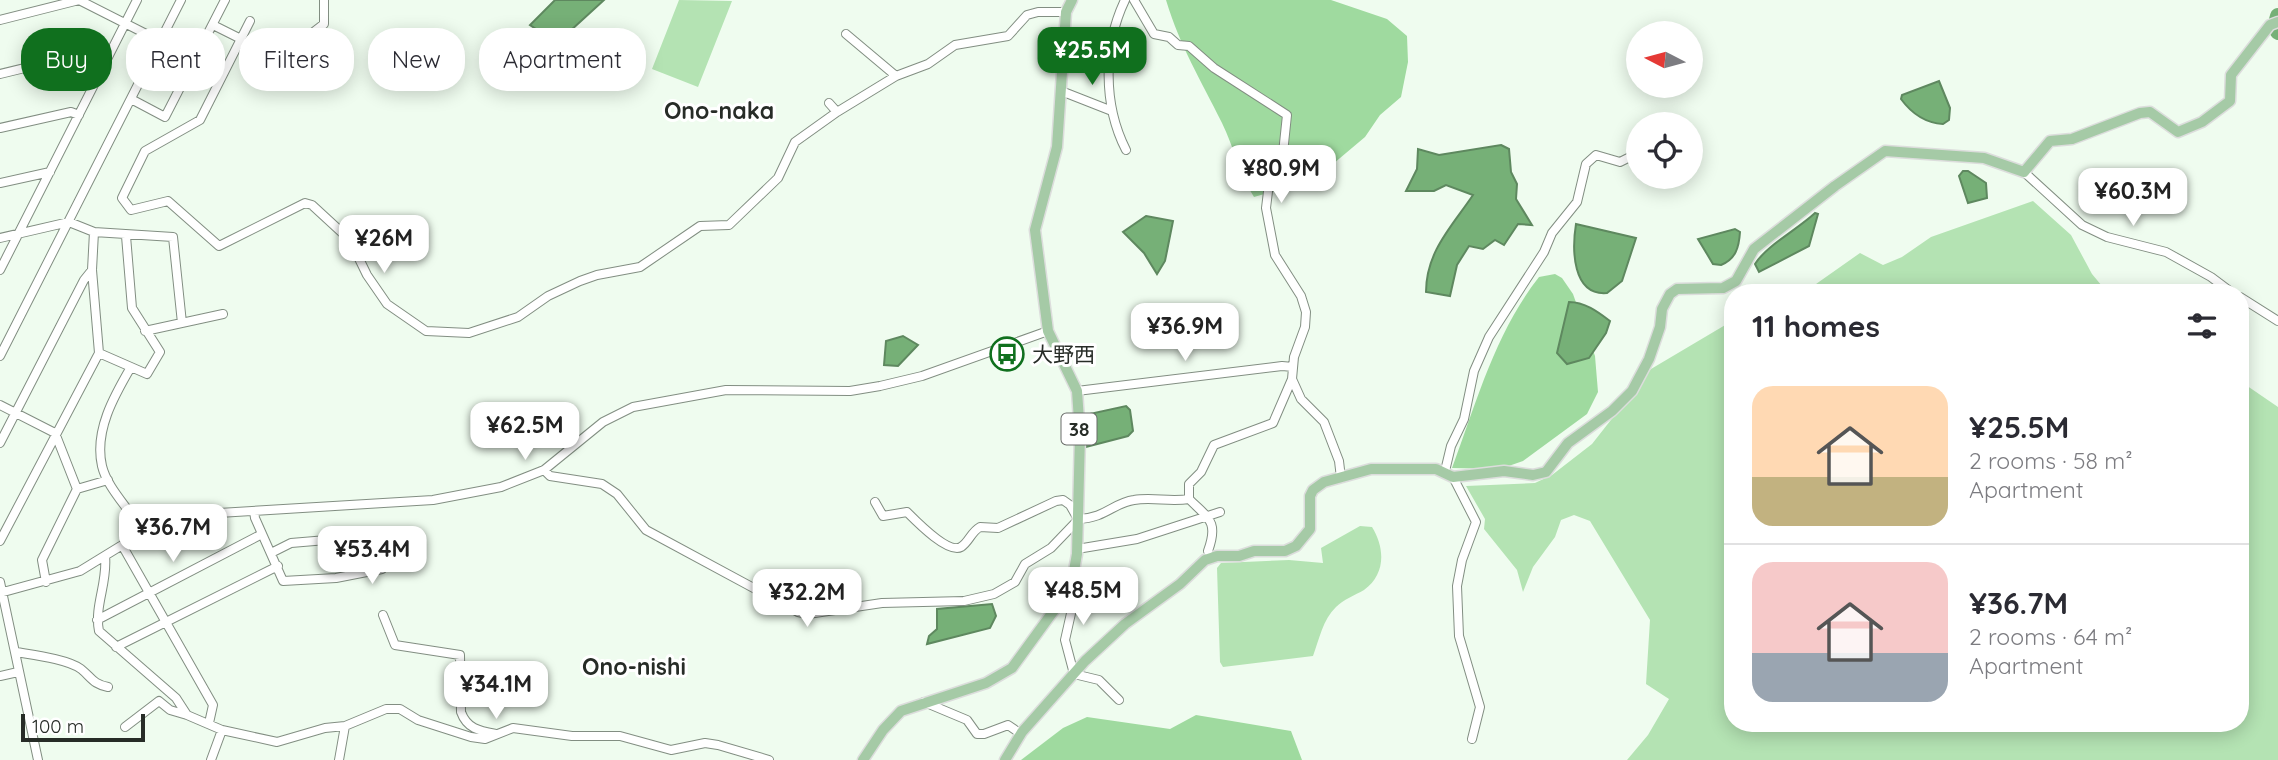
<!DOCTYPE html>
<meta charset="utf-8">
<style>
:root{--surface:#fff;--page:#f7f7f7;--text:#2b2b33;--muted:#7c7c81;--line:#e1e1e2;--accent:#10701e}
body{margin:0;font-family:Quicksand,"Noto Sans JP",sans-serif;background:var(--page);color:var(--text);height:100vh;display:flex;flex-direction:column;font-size:26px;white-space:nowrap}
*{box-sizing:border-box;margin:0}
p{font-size:23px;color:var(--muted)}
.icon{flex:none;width:38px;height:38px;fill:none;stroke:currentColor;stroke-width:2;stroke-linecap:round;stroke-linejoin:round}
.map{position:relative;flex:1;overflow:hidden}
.sheet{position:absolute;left:1724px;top:284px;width:525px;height:448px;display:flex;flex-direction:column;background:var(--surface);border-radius:28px;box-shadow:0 4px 18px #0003}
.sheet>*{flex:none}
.top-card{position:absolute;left:21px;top:28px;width:665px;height:63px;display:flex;gap:14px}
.needle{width:46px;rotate:276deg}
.fabs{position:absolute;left:1626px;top:21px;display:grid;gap:14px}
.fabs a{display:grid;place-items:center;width:77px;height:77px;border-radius:50%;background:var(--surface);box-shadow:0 4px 18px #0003;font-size:35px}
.scale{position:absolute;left:21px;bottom:18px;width:124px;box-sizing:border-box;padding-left:7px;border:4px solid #272c27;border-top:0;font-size:19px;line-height:24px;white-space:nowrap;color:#272c27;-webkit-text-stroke:5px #fff;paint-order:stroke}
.price{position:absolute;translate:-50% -60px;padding:0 16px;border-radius:14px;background:#fff;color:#222;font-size:23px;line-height:46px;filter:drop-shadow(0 2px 4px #0008)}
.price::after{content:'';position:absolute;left:50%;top:42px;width:21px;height:16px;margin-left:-10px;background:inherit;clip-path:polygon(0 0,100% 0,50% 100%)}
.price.active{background:var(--accent);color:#fff}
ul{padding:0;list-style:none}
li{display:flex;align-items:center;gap:21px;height:175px;padding:0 28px}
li+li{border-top:2px solid var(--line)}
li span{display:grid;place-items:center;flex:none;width:196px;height:140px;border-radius:21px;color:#555}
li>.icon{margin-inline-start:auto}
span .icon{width:84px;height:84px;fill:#fffc;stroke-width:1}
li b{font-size:30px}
h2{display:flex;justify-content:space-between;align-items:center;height:84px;padding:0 28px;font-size:30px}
.chip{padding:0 24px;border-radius:28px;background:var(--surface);box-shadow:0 4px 18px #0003;font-size:24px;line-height:63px}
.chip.active{background:var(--accent);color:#fff}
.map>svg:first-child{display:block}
.green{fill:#b4e3b3}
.forest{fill:#9fda9f}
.water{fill:#76b077;stroke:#5e885f;stroke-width:2}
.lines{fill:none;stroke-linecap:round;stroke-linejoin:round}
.river{stroke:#76b077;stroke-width:16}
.minor-casing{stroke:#828e82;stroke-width:10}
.major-casing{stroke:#dcdddc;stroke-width:13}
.minor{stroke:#fff;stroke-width:8}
.major{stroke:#a5caa6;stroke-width:10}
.labels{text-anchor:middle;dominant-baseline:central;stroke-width:6;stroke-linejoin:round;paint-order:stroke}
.shield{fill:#fff;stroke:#686b68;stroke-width:2}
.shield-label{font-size:19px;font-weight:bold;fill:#272c27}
.poi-label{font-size:21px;fill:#272c27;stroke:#fff;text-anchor:start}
.neighbourhood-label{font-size:23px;font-weight:bold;fill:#272c27;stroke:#fff}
</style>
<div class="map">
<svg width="2278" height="760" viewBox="0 0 2278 760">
<rect width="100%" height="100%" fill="#effcef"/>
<!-- green -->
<path class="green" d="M679 0 732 1 698 87 652 69Z
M2033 201 2071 235 2092 274 2107 292H1795L1816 284 1860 253 1883 265 1902 257 1931 237Z
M1732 321V723H2240V381L2278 407V760H1627L1648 735 1669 699 1646 684 1650 620 1590 521 1574 515 1561 520 1555 537 1533 567 1523 592 1517 570 1484 529 1485 519 1466 486 1535 483 1552 475 1592 444 1651 369Z
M1360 526 1372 527C1385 548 1386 574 1364 590 1355 595 1343 600 1336 607 1323 619 1319 640 1313 656L1223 667 1220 662 1217 568 1221 563 1289 560 1323 563 1321 548Z"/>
<!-- forest -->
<path class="forest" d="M1166 0H1331L1387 19 1407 36 1408 62 1401 97 1380 115 1365 137 1327 169 1299 184 1254 197C1239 174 1234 147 1222 123 1200 78 1181 49 1166 0Z
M1555 274 1562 278 1573 294 1595 356 1598 392 1587 414 1523 461 1500 469 1452 468C1477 401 1495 333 1539 277Z
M1196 715 1291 731 1302 760H1021L1063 728 1087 717 1170 729Z"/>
<!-- water -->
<path class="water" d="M555 0H604L557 43 530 25Z
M1939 81 1950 108 1949 120 1943 124C1925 123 1912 114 1901 99L1902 95Z
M1501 145 1509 149 1511 172 1517 184 1516 199 1532 225 1518 224 1504 245 1495 240 1483 249 1469 246 1457 265 1450 296 1426 292C1426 251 1453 225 1473 195L1446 185 1434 191H1406L1417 169 1418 149 1439 155Z
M1963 171H1968L1986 183 1987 198 1968 203 1959 176Z
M1815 213 1818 214 1809 246 1759 272 1755 264C1766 246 1798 229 1815 213Z
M1146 216 1173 221 1165 261 1157 274 1144 253 1123 232Z
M1576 224 1636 238 1622 281 1607 293C1572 296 1572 249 1576 224Z
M1735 229 1740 232C1739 247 1736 259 1721 265L1713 264 1698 239Z
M1569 302C1585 302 1598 312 1610 321L1606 333 1589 358 1567 364 1557 353Z
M903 336 918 345 898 366 884 365 886 341Z
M1126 406 1130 410 1133 431 1128 436 1086 447 1085 415Z
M992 604 996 616 990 628 927 644 929 636 937 629V609Z"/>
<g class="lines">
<!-- river -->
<path class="river" d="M2278 16 2275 27 2278 32"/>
<defs>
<path id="minor" d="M1125 0C1103 46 1103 105 1126 150
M1134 0 1154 34 1169 37 1178 45 1189 46 1214 68 1287 115 1283 153 1270 175 1266 208 1275 255 1301 296 1306 312 1305 327 1294 357 1292 379 1301 399 1324 422 1339 461 1341 478
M0 20 79 0 160 41
M250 21 200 120 145 151 122 198 131 210 168 201 219 246 305 203 312 205 350 240 367 275 387 304 426 331 469 333 518 317 548 296 580 281 597 275 640 267 700 226 729 225 778 178 795 142 837 112 829 103
M213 25 241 39
M846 34 896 76 928 64 955 45 1008 36 1027 15 1038 12H1066
M292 61 302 41 324 24V0
M0 74 70 57 101 72
M1061 91 1112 111
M131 99 165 117 225 0
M837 112 896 76
M0 128 71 112 79 115
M2024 172 2082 225 2107 237 2166 252 2211 277 2231 292
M0 183 50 172
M94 232 173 237 182 323
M0 238 69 222 94 232 92 270 99 353 0 541
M0 270 137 0
M2240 297 2278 321
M145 331 223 314
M99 353 147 374 160 352 132 308 126 236
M0 356 181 0
M1077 391 1282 366 1293 367
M0 405 55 433 77 489
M0 443 84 280 92 270
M544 470 550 476 602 484 617 494 646 530 798 612 808 614 882 603 964 601 994 594 1015 582 1025 564 1051 548 1076 522
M1445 471 1451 446 1464 419 1474 371 1489 337 1544 252 1552 233 1577 202 1586 164 1596 155 1620 162 1638 153
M1453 477 1476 522 1462 560 1457 586 1459 636 1480 707 1472 739
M875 502 883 516 907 512C916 521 948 554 961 547 969 542 971 532 980 527L998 528 1056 501 1063 500 1070 505 1078 519
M254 511 255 518 283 581 336 578 382 569 379 540 374 536 291 543 271 553
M130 513C120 499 106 483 102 466 94 431 114 396 131 367
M1078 519C1106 518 1113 503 1134 500 1152 497 1170 502 1189 499
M122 545 213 705 209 723
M1077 549 1137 539 1220 512
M1208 551C1219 521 1208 518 1189 499V484L1201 472 1214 445 1273 423 1292 379
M105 556C108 582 94 606 99 631L176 698 187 715 222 730 277 742 325 728 345 726 386 709H400L418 720 471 737 485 739 513 728 572 736H620L671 750 705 743 718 745 769 760
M0 582 38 760
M46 582 42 560 77 489 108 480
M1071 587 1074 600 1065 640 1074 674 1099 680 1119 700
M0 593 80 571 150 528 186 515 433 500 501 487 544 470 603 422 633 407 726 390 850 391 880 386 922 376 1048 331
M383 615 395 645 460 655 461 712C467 729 480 731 496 734
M97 620 262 534
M116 647 278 566
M16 652C33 655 67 659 81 669 92 678 93 684 108 687
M0 676 18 672
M924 702 967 720 977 734H984L1008 725 1021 734
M125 727 159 701 170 710 187 715
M211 760 222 730
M339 760 345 726"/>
<path id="major" d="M863 760 883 730 901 711 986 683 1012 668 1071 587 1077 554 1080 435 1077 391 1048 331 1035 230 1057 147 1066 12 1072 0
M1005 760 1022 732 1085 661 1125 624 1180 584 1205 560 1217 556H1239L1254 551H1285L1296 546 1310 529V496L1313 490 1324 482 1371 469H1436L1453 477 1504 471 1533 475 1546 472 1568 443 1612 411 1632 391 1649 359 1660 327 1662 309 1670 294 1677 289 1723 288 1736 281 1754 249 1835 186 1885 151 1984 158 2024 172 2050 141 2072 139 2140 113 2150 112 2178 132 2202 122 2230 101 2231 75 2270 25 2278 22"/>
</defs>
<!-- minor casing -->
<use href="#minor" class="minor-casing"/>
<!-- major casing -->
<use href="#major" class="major-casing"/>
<!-- minor -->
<use href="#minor" class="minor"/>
<!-- major -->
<use href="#major" class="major"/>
</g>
<!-- icons -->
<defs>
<symbol id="bus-ring" viewBox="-11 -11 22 22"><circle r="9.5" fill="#fff" stroke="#10701e" stroke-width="1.5"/><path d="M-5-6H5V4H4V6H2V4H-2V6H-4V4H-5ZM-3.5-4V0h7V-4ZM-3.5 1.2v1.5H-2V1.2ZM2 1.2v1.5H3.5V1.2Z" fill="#10701e"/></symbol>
</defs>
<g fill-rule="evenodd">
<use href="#bus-ring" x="988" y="335" width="38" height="38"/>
</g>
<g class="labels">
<!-- shield labels -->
<rect class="shield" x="1061.5" y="413.5" width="35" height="31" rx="5"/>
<g class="shield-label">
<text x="1079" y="429">38</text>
</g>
<!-- poi labels -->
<g class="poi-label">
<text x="1032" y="354">大野西</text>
</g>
<!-- neighbourhood labels -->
<g class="neighbourhood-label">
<text x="719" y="110">Ono-naka</text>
<text x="634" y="666">Ono-nishi</text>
</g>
</g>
</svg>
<div class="fabs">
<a><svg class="needle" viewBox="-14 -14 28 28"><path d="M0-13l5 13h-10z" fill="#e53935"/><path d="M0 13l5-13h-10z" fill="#7c7c81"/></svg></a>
<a><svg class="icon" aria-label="locate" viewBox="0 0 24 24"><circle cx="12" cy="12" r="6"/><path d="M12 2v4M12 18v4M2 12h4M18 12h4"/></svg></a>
</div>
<div class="scale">100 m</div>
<b class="price active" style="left:1092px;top:87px">¥25.5M</b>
<b class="price" style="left:1281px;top:205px">¥80.9M</b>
<b class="price" style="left:2133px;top:228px">¥60.3M</b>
<b class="price" style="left:384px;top:275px">¥26M</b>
<b class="price" style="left:1185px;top:363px">¥36.9M</b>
<b class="price" style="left:525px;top:462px">¥62.5M</b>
<b class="price" style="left:173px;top:564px">¥36.7M</b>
<b class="price" style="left:372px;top:586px">¥53.4M</b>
<b class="price" style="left:1083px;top:627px">¥48.5M</b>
<b class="price" style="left:807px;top:629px">¥32.2M</b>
<b class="price" style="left:496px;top:721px">¥34.1M</b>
<div class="top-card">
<a class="chip active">Buy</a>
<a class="chip">Rent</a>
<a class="chip">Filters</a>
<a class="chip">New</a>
<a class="chip">Apartment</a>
</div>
<section class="sheet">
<h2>11 homes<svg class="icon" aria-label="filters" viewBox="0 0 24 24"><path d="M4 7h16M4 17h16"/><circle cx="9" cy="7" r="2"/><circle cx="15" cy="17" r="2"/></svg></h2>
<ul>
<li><span style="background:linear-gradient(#ffd9b3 65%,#c2b280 0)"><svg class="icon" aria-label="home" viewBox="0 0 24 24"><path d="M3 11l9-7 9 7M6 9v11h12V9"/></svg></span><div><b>¥25.5M</b><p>2 rooms · 58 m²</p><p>Apartment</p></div></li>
<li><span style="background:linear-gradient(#f6c9c9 65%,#9aa5b1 0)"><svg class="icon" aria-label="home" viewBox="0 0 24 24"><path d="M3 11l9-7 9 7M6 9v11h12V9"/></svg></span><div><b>¥36.7M</b><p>2 rooms · 64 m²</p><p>Apartment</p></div></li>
</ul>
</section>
</div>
